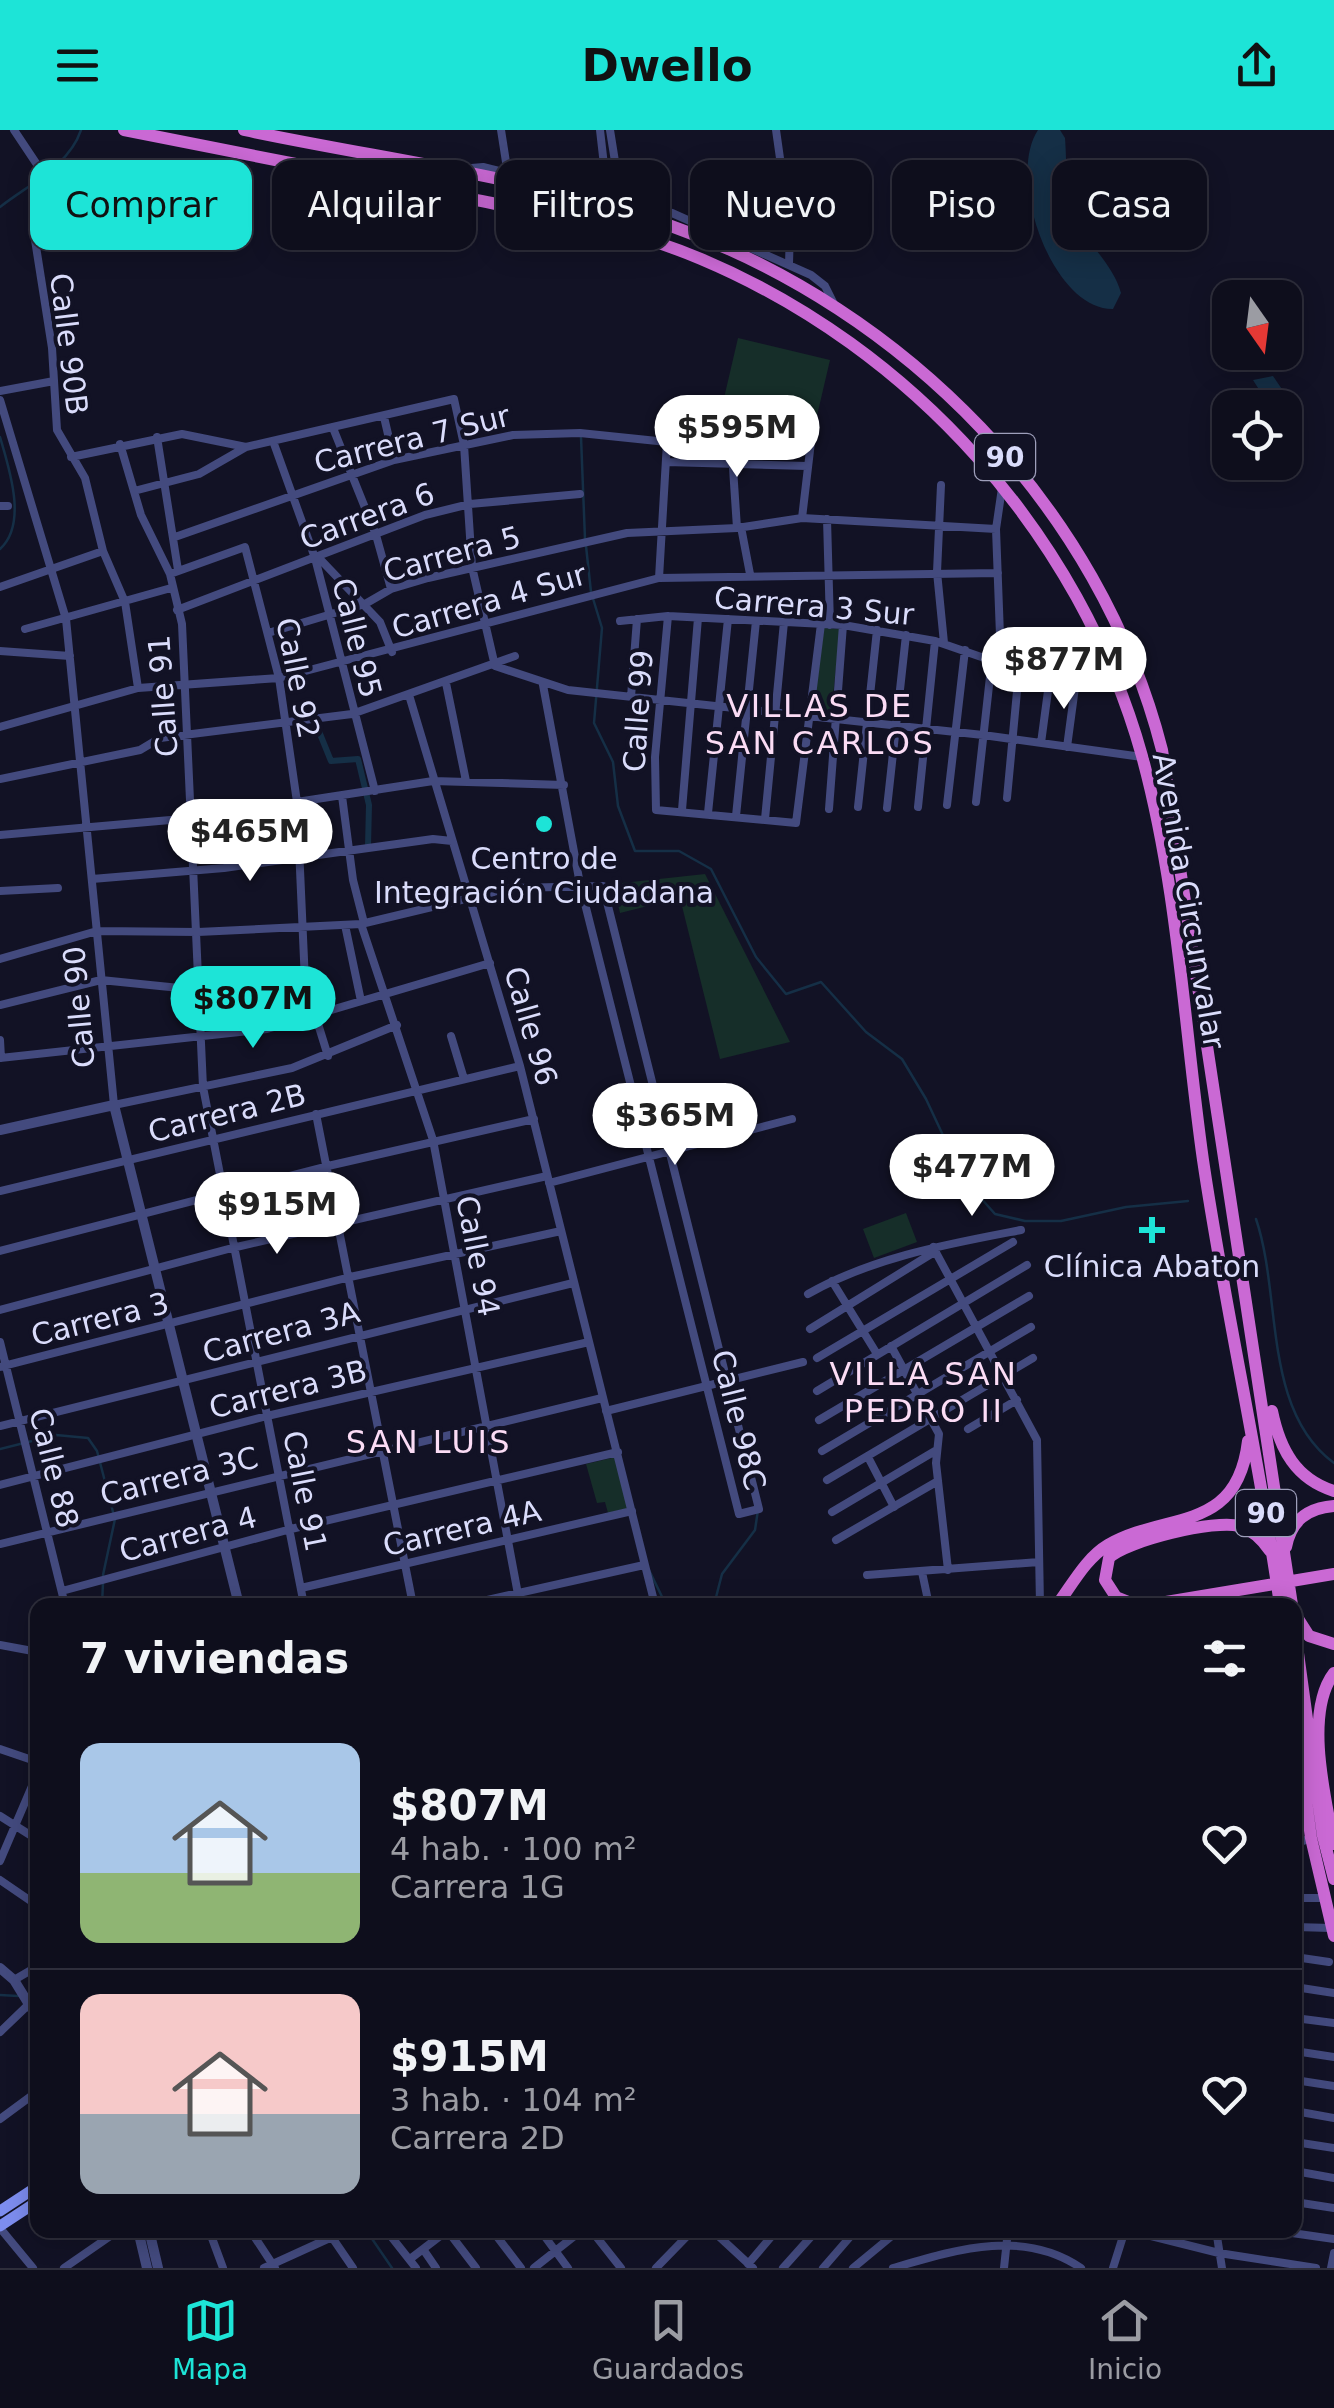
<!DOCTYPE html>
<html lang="es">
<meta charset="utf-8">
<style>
:root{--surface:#0e0e1c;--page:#1c1c29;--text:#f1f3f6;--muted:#9b9ca3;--line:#2e2e3b;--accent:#1de4d7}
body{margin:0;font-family:"DejaVu Sans",sans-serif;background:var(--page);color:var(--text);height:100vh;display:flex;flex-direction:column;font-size:38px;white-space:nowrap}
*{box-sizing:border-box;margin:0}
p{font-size:32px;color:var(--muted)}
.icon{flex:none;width:55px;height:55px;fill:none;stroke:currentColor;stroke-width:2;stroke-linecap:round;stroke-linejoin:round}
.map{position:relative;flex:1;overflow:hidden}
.panel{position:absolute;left:30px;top:1468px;width:1272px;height:640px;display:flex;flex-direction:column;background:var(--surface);border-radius:20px;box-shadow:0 5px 25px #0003,0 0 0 2px var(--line)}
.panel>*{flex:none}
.banner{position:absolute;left:30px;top:30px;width:1275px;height:90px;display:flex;gap:20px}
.needle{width:65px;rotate:166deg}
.controls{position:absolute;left:1212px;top:150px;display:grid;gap:20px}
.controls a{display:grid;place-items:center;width:90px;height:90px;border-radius:20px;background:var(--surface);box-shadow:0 5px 25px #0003,0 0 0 2px var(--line);font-size:50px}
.price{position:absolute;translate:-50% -85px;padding:0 22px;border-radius:35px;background:#fff;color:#222;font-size:32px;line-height:65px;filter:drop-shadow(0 2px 5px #0008)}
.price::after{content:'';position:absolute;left:50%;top:60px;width:30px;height:22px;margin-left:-15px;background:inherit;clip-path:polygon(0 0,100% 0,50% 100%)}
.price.on{background:var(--accent);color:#111}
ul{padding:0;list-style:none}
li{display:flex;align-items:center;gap:30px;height:250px;padding:0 50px}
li+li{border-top:2px solid var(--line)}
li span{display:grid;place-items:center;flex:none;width:280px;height:200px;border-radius:20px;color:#555}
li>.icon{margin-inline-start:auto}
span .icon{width:120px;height:120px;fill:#fffc;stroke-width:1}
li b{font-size:42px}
h2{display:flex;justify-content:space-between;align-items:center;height:120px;padding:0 50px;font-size:42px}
.tag{padding:0 35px;border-radius:20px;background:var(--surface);box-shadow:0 5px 25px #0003,0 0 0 2px var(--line);font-size:35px;line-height:90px}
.tag.on{background:var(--accent);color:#111}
header{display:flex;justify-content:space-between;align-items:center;height:130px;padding:0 50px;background:var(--accent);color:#111;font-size:45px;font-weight:600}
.tabs{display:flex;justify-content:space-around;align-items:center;height:140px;border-top:2px solid var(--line);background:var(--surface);font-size:28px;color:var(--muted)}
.tabs a{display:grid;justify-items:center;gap:5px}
.tabs .on{color:var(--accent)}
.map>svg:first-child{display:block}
.green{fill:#162e29}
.water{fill:#152f46}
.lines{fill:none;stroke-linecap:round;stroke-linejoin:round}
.stream{stroke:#152f46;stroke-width:2.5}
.canal{stroke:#152f46;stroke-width:6}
.minor{stroke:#434a7e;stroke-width:8}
.tertiary{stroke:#434a7e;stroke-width:10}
.secondary{stroke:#7d8def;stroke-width:11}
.trunk{stroke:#ca69d4;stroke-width:12}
.poi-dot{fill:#1de4d7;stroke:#121225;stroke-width:4}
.labels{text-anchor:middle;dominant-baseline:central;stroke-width:8;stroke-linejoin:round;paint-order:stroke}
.shield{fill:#121225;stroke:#9e9fbb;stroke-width:2.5}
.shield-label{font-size:28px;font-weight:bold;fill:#dadcfb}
.street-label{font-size:30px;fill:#dadcfb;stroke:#121225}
.poi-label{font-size:30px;fill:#dadcfb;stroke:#121225}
.neighbourhood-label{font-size:32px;letter-spacing:2.5px;fill:#fbdcf5;stroke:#121225}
</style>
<header><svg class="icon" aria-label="menu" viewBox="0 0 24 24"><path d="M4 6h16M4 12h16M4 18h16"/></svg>Dwello<svg class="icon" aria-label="share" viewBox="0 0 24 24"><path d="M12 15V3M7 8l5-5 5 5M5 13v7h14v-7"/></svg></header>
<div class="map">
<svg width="1334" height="2138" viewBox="0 0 1334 2138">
<rect width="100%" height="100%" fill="#121225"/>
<!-- green -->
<path class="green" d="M738 208 830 230 816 290 724 268Z
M824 498 840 499 831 585 813 583Z
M705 744 790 912 720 929 680 768 620 783 613 754Z
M906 1083 917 1112 874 1128 863 1099Z
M616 1327 629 1378 608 1383 605 1372 597 1373 586 1334Z"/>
<!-- water -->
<path class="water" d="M1038 0H1060L1065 8C1067 33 1065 65 1075 88 1088 115 1113 134 1121 163L1113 179C1052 180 1006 47 1038 0Z
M1273 246 1294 277V299L1285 301V278L1270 277 1253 250Z"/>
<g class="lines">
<!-- stream -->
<path class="stream" d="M0 77C28 55 69 36 81 0
M0 307C9 338 28 394 0 419
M581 307 585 409
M586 416 591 462 602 498 594 593 613 632 618 676 635 721H679L711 739 756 827 786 864 821 852 866 902 902 929 926 969 963 1048 995 1084 1025 1091H1061L1126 1077 1188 1071
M1256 1089C1282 1165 1262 1280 1334 1333
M0 1319 56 1305 88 1308 97 1321 113 1382
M649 1440 666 1475
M103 1445 115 1389
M102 1475 103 1453
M714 1475 722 1444 755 1400 758 1380
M0 1865 18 1866
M366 2100 392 2138"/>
<!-- canal -->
<path class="canal" d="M316 594 331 631 358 629 369 675 368 716"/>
<!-- minor -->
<path class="minor" d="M14 0 56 63 37 96 35 110 52 218 57 300 85 348 103 421 125 472 138 558
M501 0 508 45
M610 0 621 69
M776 0 790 99 789 134
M460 39 483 37 672 83 811 145 825 156 835 176
M591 61 605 44 600 0
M0 261 54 251
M0 270 66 489 114 975 292 938 397 895
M384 287 394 330
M730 293 737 398
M333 298 376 405 391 459
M157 307 178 440
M273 311 315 428 375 661
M120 314 141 385 170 444 182 494 203 957 304 1475
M71 327 182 304 246 317
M667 332 807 336
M941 355 937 442 944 513
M134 361 199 344 246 317 454 269 464 315 472 437 495 536 568 560 983 605 1142 627
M0 376H8
M802 388 811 312
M827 389 830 495
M741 397 750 444
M175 407 394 330 513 305 580 303 667 312
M318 427 380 492 392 522
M170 444 245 417 279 548 297 672 305 852 328 926
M659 448 667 312 681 278
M0 457 103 421
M177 480 425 385 470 374 580 364
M668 486 655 627 656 680 796 693 821 494
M620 491 668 486 843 495 935 511 1019 540 1117 557
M25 499 171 458
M268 503 365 474 391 459 428 448 627 403 737 398 802 388 996 399
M0 521 70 526
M1001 532 996 399 1002 358
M446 553 466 651
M409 565 520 936 655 1475
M631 567 637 489
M0 597 138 558 279 548 659 448 998 443
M1041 613 1050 546
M1067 617 1076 550
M0 649 140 620 160 608 352 584 515 526
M342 666 353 750 364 793
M1007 668 1019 540
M976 672 992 529
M947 675 965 520
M858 677 877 500
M918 677 935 511
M887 678 906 505
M829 679 843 495
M682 680 698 488
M708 683 728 489
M736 686 756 491
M765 689 784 492
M0 705 193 688 433 651 564 655
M92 749 224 738 433 709 452 711
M0 761 58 758
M361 794 433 1010 520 1475
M345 795 361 871
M0 829 97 801 198 802 361 794 512 758 603 756 759 1379 739 1384 580 754 543 555
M0 875 101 850 199 860 305 852
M451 906 464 949
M0 910 1 928
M0 928 267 899 490 833
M316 984 413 1475
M549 1053 792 989
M0 1061 520 936
M933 1117 1037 1310 1040 1475
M0 1121 328 1036 534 989
M832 1151 877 1224
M808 1164C873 1127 948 1114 1021 1100
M0 1180 232 1118 547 1046
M810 1199 936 1121
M0 1212 65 1475
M891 1216 939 1304 936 1333 948 1440
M817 1228 1013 1112
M0 1237 350 1147 561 1101
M817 1261 1027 1135
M606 1281 803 1232
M819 1290 1029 1166
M0 1296 573 1153
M968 1299 1017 1270
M822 1321 1031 1197
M868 1327 894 1377
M827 1350 1033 1228
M0 1355 267 1286 589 1212
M832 1382 935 1321
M836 1410 938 1351
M0 1414 602 1268
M922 1442 929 1475
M867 1445 1039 1432
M301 1458 632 1381
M62 1461 291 1399 618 1322
M465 1475 644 1435
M0 1515 38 1522
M0 1619 38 1632
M0 1686 38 1710
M1295 1714 1311 1708
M0 1731 38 1642
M0 1750 38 1776
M1295 1768H1323
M1295 1797 1331 1798
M1295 1827 1329 1832
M14 1850 38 1836
M1295 1857 1334 1863
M1295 1888 1334 1893
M0 1902 26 1877
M1295 1921 1334 1927
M1295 1950 1334 1956
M1295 1981 1334 1988
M0 1989 38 1961
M1295 2012 1334 2018
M1295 2041 1334 2048
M1295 2072 1334 2078
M0 2098 33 2138
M209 2100 223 2138
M250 2100 275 2138
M327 2100 353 2138
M386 2100 416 2138
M447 2100 476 2138
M492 2100 521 2138
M540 2100 568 2138
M591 2100 621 2138
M712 2100 753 2138
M1127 2100 1219 2123 1316 2138
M1216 2100 1222 2138
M1271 2100 1334 2109
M423 2119 436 2138
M410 2129 448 2100
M748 2134 777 2100
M64 2138 119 2100
M264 2138 332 2107
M534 2138 582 2100
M656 2138 693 2100
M783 2138 817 2100
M823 2138 856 2100
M853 2138 899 2100
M893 2138C955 2120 1023 2098 1081 2138
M1004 2138 1008 2100
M1113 2138 1125 2100
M1331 2138 1334 2123"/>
<!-- tertiary -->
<path class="tertiary" d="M0 1000 114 975 239 1475
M0 1838 14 1850 38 1889
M138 2100 147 2138
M149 2100 158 2138"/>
<!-- secondary -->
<path class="secondary" d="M0 2081 38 2056
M0 2096 38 2071"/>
<!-- trunk -->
<path class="trunk" d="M124 0C237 22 349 45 462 67 542 84 624 96 701 129 912 218 1080 404 1142 626 1178 757 1184 896 1203 1030 1225 1179 1259 1326 1280 1475
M244 0C385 30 535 47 671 96 905 179 1100 377 1162 620L1292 1475
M1272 1281C1280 1320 1296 1349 1334 1361
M1286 1417C1291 1391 1307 1378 1334 1376
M1057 1475C1072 1455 1086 1428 1108 1415 1167 1381 1237 1404 1248 1311
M1136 1475 1116 1467 1105 1450 1109 1428C1125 1411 1216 1389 1239 1396 1253 1400 1262 1409 1270 1421
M1148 1475 1334 1444
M1295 1484 1309 1506 1334 1514
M1295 1501 1323 1706 1334 1749
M1334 1543C1304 1582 1325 1668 1334 1714
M1295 1587 1311 1708 1334 1806"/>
</g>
<!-- markers -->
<g class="poi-dot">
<circle cx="544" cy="694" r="10"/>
<path d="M1147 1085h10v10h10v10h-10v10h-10v-10h-10v-10h10z"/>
</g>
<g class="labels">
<!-- shield labels -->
<g class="shield">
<rect x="975" y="304" width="60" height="46" rx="8"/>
<rect x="1236" y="1360" width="60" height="46" rx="8"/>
</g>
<g class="shield-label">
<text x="1005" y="327">90</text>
<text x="1266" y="1383">90</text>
</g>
<!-- street labels -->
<g class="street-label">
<text transform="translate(69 214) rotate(83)">Calle 90B</text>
<text transform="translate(412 309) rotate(-14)">Carrera 7 Sur</text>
<text transform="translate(367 386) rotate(-20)">Carrera 6</text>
<text transform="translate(452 424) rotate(-15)">Carrera 5</text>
<text transform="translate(489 471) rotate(-16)">Carrera 4 Sur</text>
<text transform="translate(814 476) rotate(5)">Carrera 3 Sur</text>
<text transform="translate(357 508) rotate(76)">Calle 95</text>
<text transform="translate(298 548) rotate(79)">Calle 92</text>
<text transform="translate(163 566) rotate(-94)">Calle 91</text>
<text transform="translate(638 581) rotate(-86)">Calle 99</text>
<text transform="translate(1189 771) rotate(80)">Avenida Circunvalar</text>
<text transform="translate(79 877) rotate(-95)">Calle 90</text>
<text transform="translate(531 896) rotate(74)">Calle 96</text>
<text transform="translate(227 983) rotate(-14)">Carrera 2B</text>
<text transform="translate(478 1126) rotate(79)">Calle 94</text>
<text transform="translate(100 1189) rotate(-14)">Carrera 3</text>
<text transform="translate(281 1202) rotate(-15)">Carrera 3A</text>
<text transform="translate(288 1259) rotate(-14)">Carrera 3B</text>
<text transform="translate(739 1290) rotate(76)">Calle 98C</text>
<text transform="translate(54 1338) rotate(76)">Calle 88</text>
<text transform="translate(179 1346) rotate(-14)">Carrera 3C</text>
<text transform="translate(305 1361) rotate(79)">Calle 91</text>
<text transform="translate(462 1398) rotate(-13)">Carrera 4A</text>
<text transform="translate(188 1404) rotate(-15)">Carrera 4</text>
</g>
<!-- poi labels -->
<g class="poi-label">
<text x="544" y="728">Centro de<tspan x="544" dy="34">Integración Ciudadana</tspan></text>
<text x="1152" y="1136">Clínica Abaton</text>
</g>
<!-- neighbourhood labels -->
<g class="neighbourhood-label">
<text x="820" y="576">VILLAS DE<tspan x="820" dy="37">SAN CARLOS</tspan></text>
<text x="924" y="1244">VILLA SAN<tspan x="924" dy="37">PEDRO II</tspan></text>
<text x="429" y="1312">SAN LUIS</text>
</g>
</g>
</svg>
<div class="controls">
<a><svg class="needle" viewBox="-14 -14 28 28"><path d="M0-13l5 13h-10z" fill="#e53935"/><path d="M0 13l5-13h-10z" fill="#9b9ca3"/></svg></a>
<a><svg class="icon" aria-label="locate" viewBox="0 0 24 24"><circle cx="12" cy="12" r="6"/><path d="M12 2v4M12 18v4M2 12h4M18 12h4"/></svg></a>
</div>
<b class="price" style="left:737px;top:350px">$595M</b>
<b class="price" style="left:1064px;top:582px">$877M</b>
<b class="price" style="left:250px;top:754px">$465M</b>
<b class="price on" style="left:253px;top:921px">$807M</b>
<b class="price" style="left:675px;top:1038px">$365M</b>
<b class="price" style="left:972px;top:1089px">$477M</b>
<b class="price" style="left:277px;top:1127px">$915M</b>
<div class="banner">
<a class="tag on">Comprar</a>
<a class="tag">Alquilar</a>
<a class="tag">Filtros</a>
<a class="tag">Nuevo</a>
<a class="tag">Piso</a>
<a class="tag">Casa</a>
</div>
<section class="panel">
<h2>7 viviendas<svg class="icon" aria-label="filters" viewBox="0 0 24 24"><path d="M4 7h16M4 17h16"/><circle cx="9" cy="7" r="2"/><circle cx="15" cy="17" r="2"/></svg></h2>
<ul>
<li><span style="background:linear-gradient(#a9c7e8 65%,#8fb573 0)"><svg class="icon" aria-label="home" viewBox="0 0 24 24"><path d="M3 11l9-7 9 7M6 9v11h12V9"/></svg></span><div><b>$807M</b><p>4 hab. · 100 m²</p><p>Carrera 1G</p></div><svg class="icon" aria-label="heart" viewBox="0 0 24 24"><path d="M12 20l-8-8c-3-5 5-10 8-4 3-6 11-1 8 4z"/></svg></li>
<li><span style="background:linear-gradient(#f6c9c9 60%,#9aa5b1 0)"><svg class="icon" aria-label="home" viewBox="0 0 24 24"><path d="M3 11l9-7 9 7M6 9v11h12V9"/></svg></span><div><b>$915M</b><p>3 hab. · 104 m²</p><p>Carrera 2D</p></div><svg class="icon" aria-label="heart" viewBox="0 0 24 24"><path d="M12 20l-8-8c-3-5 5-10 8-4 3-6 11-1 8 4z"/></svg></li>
</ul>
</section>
</div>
<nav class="tabs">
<a class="on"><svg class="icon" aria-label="map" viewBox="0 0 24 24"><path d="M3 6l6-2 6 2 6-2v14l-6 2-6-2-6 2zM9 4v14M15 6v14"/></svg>Mapa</a>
<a><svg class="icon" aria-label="saved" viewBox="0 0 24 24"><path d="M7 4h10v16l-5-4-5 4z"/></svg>Guardados</a>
<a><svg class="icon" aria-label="home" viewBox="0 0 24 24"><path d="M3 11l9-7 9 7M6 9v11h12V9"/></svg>Inicio</a>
</nav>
